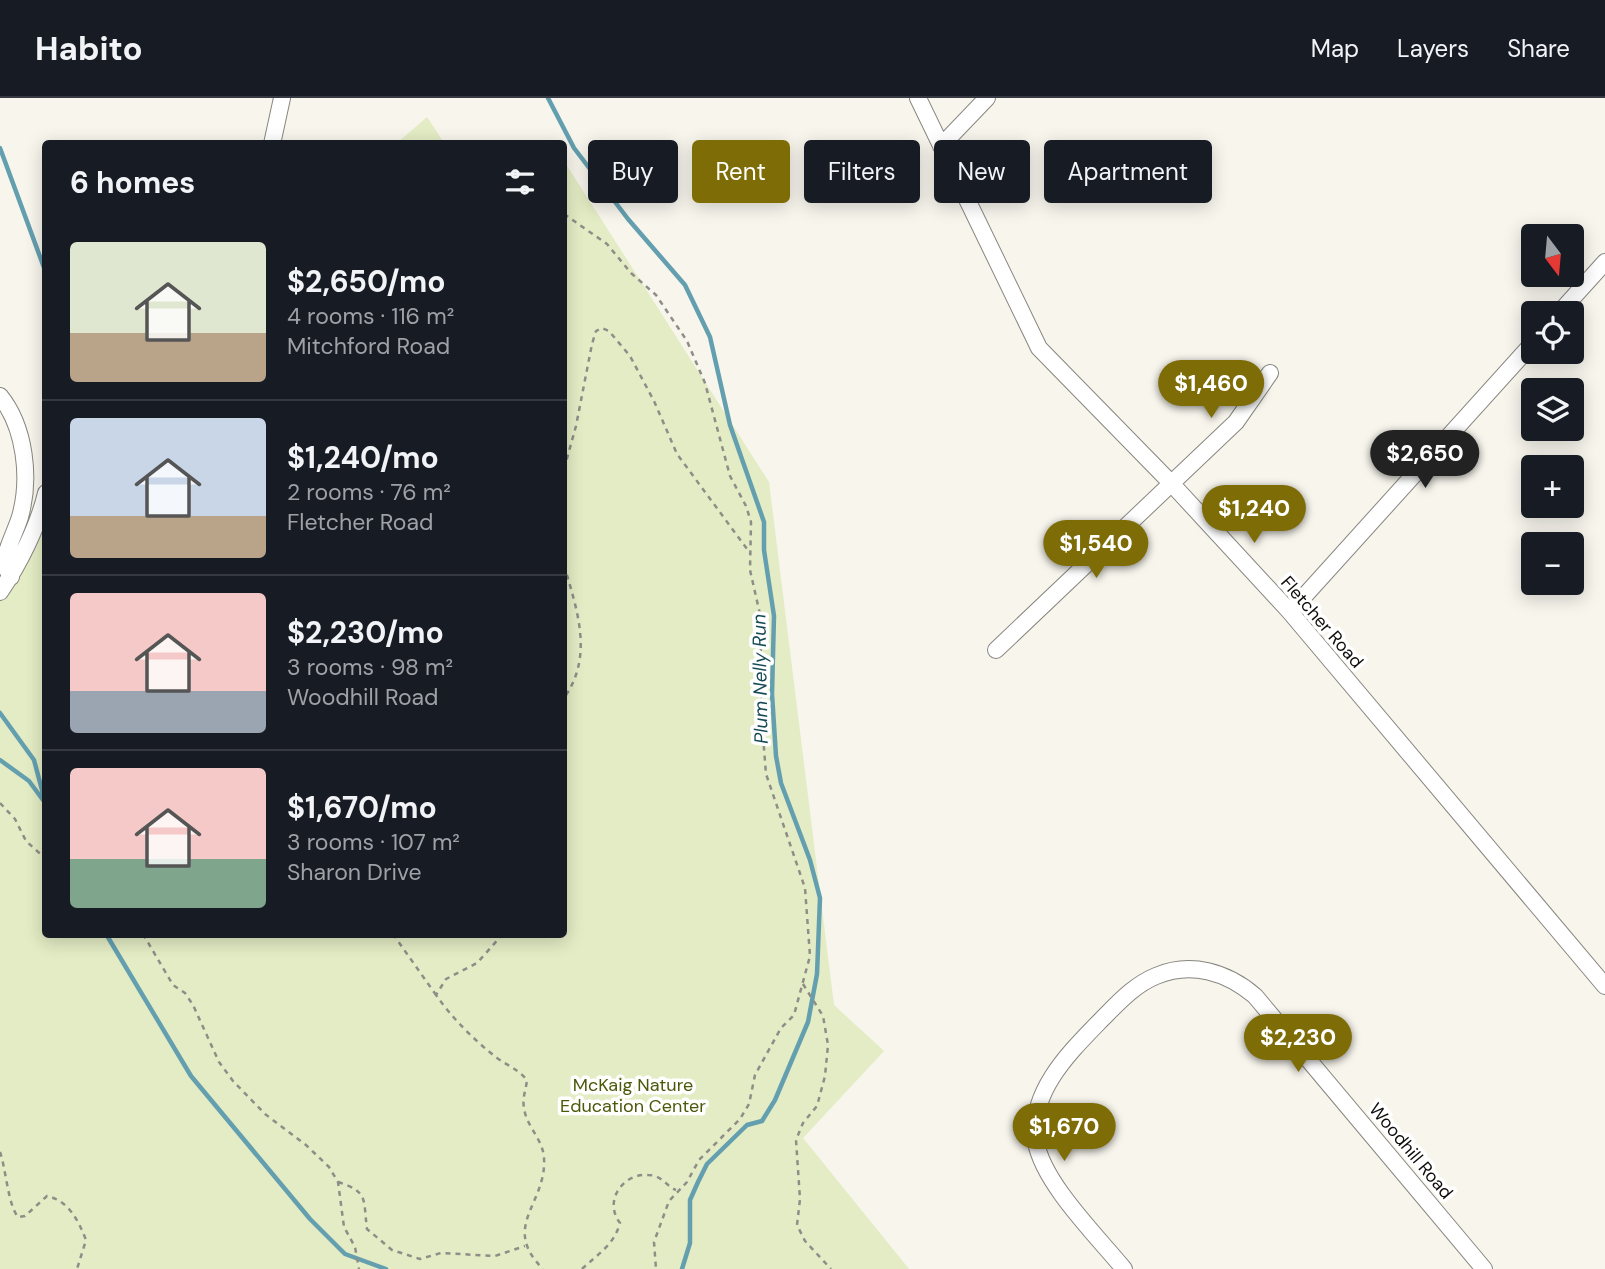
<!DOCTYPE html>
<meta charset="utf-8">
<style>
:root{--surface:#171b24;--page:#242831;--text:#f1f3f6;--muted:#9ea1a6;--line:#363941;--accent:#7e6c06}
body{margin:0;font-family:"DM Sans",sans-serif;background:var(--page);color:var(--text);height:100vh;display:flex;flex-direction:column;font-size:26px;white-space:nowrap}
*{box-sizing:border-box;margin:0}
p{font-size:23px;color:var(--muted)}
.icon{flex:none;width:38px;height:38px;fill:none;stroke:currentColor;stroke-width:2;stroke-linecap:round;stroke-linejoin:round}
.map{position:relative;flex:1;overflow:hidden}
.details{position:absolute;left:42px;top:42px;width:525px;height:798px;display:flex;flex-direction:column;background:var(--surface);border-radius:7px;box-shadow:0 4px 18px #0003}
.details>*{flex:none}
.hud{position:absolute;left:588px;top:42px;width:665px;height:63px;display:flex;gap:14px}
.needle{width:46px;rotate:164deg}
.buttons{position:absolute;left:1521px;top:126px;display:grid;gap:14px}
.buttons a{display:grid;place-items:center;width:63px;height:63px;border-radius:7px;background:var(--surface);box-shadow:0 4px 18px #0003;font-size:35px}
.price{position:absolute;translate:-50% -60px;padding:0 16px;border-radius:24px;background:var(--accent);color:#fff;font-size:23px;line-height:46px;filter:drop-shadow(0 2px 4px #0008)}
.price::after{content:'';position:absolute;left:50%;top:42px;width:21px;height:16px;margin-left:-10px;background:inherit;clip-path:polygon(0 0,100% 0,50% 100%)}
.price.current{background:#222;color:#fff}
ul{padding:0;list-style:none}
li{display:flex;align-items:center;gap:21px;height:175px;padding:0 28px}
li+li{border-top:2px solid var(--line)}
li span{display:grid;place-items:center;flex:none;width:196px;height:140px;border-radius:7px;color:#555}
li>.icon{margin-inline-start:auto}
span .icon{width:84px;height:84px;fill:#fffc;stroke-width:1}
li b{font-size:30px}
h2{display:flex;justify-content:space-between;align-items:center;height:84px;padding:0 28px;font-size:30px}
.tag{padding:0 24px;border-radius:7px;background:var(--surface);box-shadow:0 4px 18px #0003;font-size:24px;line-height:63px}
.tag.current{background:var(--accent);color:#fff}
header{display:flex;align-items:center;gap:42px;box-sizing:border-box;height:98px;padding:0 35px;background:var(--surface);border-bottom:2px solid var(--line)}
header strong{font-size:33px}
nav{display:flex;gap:38px;margin-inline-start:auto;font-size:24px}
.map>svg:first-child{display:block}
.green{fill:#e3ecc4}
.lines{fill:none;stroke-linecap:round;stroke-linejoin:round}
.stream{stroke:#649faf;stroke-width:4.5}
.minor-casing{stroke:#88867f;stroke-width:18}
.path{stroke:#8f8d88;stroke-width:2.5;stroke-dasharray:5 5;stroke-linecap:butt}
.minor{stroke:#fff;stroke-width:16}
.labels{text-anchor:middle;dominant-baseline:central;stroke-width:7;stroke-linejoin:round;paint-order:stroke}
.street-label{font-size:18px;fill:#0e0d0b;stroke:#fff}
.park-label{font-size:18px;fill:#4d580a;stroke:#fff}
.water-label{font-size:19px;font-style:italic;fill:#164a56;stroke:#fff}
</style>
<header>
<strong>Habito</strong>
<nav><a>Map</a><a>Layers</a><a>Share</a></nav>
</header>
<div class="map">
<svg width="1605" height="1171" viewBox="0 0 1605 1171">
<rect width="100%" height="100%" fill="#f7f5ec"/>
<!-- green -->
<path class="green" d="M427 19 444 45H397Z
M564 63 769 384 834 907 884 953 803 1040 909 1171H0V494L45 395 46 836H564Z"/>
<g class="lines">
<!-- stream -->
<path class="stream" d="M548 0 574 50 628 121 685 187 710 239 730 327 764 424V452L774 518 772 596 776 658 781 685 810 762 820 800 817 876 808 924 775 1002 762 1023 747 1027 707 1066 698 1084 690 1102V1145L682 1171
M0 50 46 175
M0 615 34 662 46 707
M0 662 29 683 43 702
M106 836 191 978 310 1121 345 1156 386 1171"/>
<defs>
<path id="minor" d="M918 0 1039 250 1171 385 1290 514 1605 888
M272 46 282 0
M941 48 987 0
M1559 215 1605 164
M0 298C25 329 31 380 20 419 15 435 6 450 4 466L11 479
M0 494C19 466 38 429 46 395
M1290 514 1533 245
M996 552 1236 324 1270 275
M1124 1171C1097 1138 1043 1085 1036 1044 1028 994 1070 954 1102 921 1118 905 1134 887 1156 878 1191 863 1227 874 1255 898L1484 1171"/>
</defs>
<!-- minor casing -->
<use href="#minor" class="minor-casing"/>
<!-- path -->
<path class="path" d="M564 116 607 146 631 175 656 197 687 243 705 285 730 378 746 408 751 424 750 472 764 534 757 573V588L768 622 763 638 766 676 805 790 810 858 794 917 781 930 755 977 749 1006 740 1021 699 1062 687 1084 669 1103 654 1144 656 1171
M564 371 576 328 592 246 596 233 602 230 609 233 630 258 654 303 677 356 750 455
M564 467C577 512 594 558 564 600
M0 705 15 721 26 743 46 761
M143 836 173 887 185 895 193 907 219 964 233 983 265 1016 306 1047 329 1069 338 1084 344 1129 355 1149 359 1171
M393 836 436 897
M503 836 477 865 446 881 436 897C452 920 474 942 497 960 508 968 518 971 527 982 526 992 522 1000 524 1010 526 1028 543 1041 544 1060 547 1106 500 1128 543 1171
M803 886 823 918 828 947 825 978 817 1008 803 1025 796 1042 800 1101 797 1127 805 1143 831 1171
M0 1054C6 1071 8 1107 18 1119L25 1118 47 1098C69 1103 78 1122 86 1142L77 1171
M338 1084C369 1094 363 1101 367 1131L392 1152 420 1161 441 1155 495 1158 525 1148
M582 1171C598 1156 614 1147 620 1125 603 1103 623 1075 648 1077 662 1077 666 1088 676 1092"/>
<!-- minor -->
<use href="#minor" class="minor"/>
</g>
<g class="labels">
<!-- street labels -->
<g class="street-label">
<text transform="translate(1322 524) rotate(49)">Fletcher Road</text>
<text transform="translate(1411 1053) rotate(50)">Woodhill Road</text>
</g>
<!-- park labels -->
<g class="park-label">
<text x="633" y="987">McKaig Nature<tspan x="633" dy="21">Education Center</tspan></text>
</g>
<!-- water labels -->
<g class="water-label">
<text transform="translate(760 581) rotate(-91)">Plum Nelly Run</text>
</g>
</g>
</svg>
<div class="buttons">
<a><svg class="needle" viewBox="-14 -14 28 28"><path d="M0-13l5 13h-10z" fill="#e53935"/><path d="M0 13l5-13h-10z" fill="#9ea1a6"/></svg></a>
<a><svg class="icon" aria-label="locate" viewBox="0 0 24 24"><circle cx="12" cy="12" r="6"/><path d="M12 2v4M12 18v4M2 12h4M18 12h4"/></svg></a>
<a><svg class="icon" aria-label="layers" viewBox="0 0 24 24"><path d="M12 4l9 5-9 5-9-5zM3 14l9 5 9-5"/></svg></a>
<a>+</a>
<a>−</a>
</div>
<b class="price" style="left:1211px;top:322px">$1,460</b>
<b class="price current" style="left:1425px;top:392px">$2,650</b>
<b class="price" style="left:1254px;top:447px">$1,240</b>
<b class="price" style="left:1096px;top:482px">$1,540</b>
<b class="price" style="left:1298px;top:976px">$2,230</b>
<b class="price" style="left:1064px;top:1065px">$1,670</b>
<div class="hud">
<a class="tag">Buy</a>
<a class="tag current">Rent</a>
<a class="tag">Filters</a>
<a class="tag">New</a>
<a class="tag">Apartment</a>
</div>
<section class="details">
<h2>6 homes<svg class="icon" aria-label="filters" viewBox="0 0 24 24"><path d="M4 7h16M4 17h16"/><circle cx="9" cy="7" r="2"/><circle cx="15" cy="17" r="2"/></svg></h2>
<ul>
<li><span style="background:linear-gradient(#dfe7d0 65%,#b9a48a 0)"><svg class="icon" aria-label="home" viewBox="0 0 24 24"><path d="M3 11l9-7 9 7M6 9v11h12V9"/></svg></span><div><b>$2,650/mo</b><p>4 rooms · 116 m²</p><p>Mitchford Road</p></div></li>
<li><span style="background:linear-gradient(#c9d6e8 70%,#b9a48a 0)"><svg class="icon" aria-label="home" viewBox="0 0 24 24"><path d="M3 11l9-7 9 7M6 9v11h12V9"/></svg></span><div><b>$1,240/mo</b><p>2 rooms · 76 m²</p><p>Fletcher Road</p></div></li>
<li><span style="background:linear-gradient(#f6c9c9 70%,#9aa5b1 0)"><svg class="icon" aria-label="home" viewBox="0 0 24 24"><path d="M3 11l9-7 9 7M6 9v11h12V9"/></svg></span><div><b>$2,230/mo</b><p>3 rooms · 98 m²</p><p>Woodhill Road</p></div></li>
<li><span style="background:linear-gradient(#f6c9c9 65%,#7fa58c 0)"><svg class="icon" aria-label="home" viewBox="0 0 24 24"><path d="M3 11l9-7 9 7M6 9v11h12V9"/></svg></span><div><b>$1,670/mo</b><p>3 rooms · 107 m²</p><p>Sharon Drive</p></div></li>
</ul>
</section>
</div>
